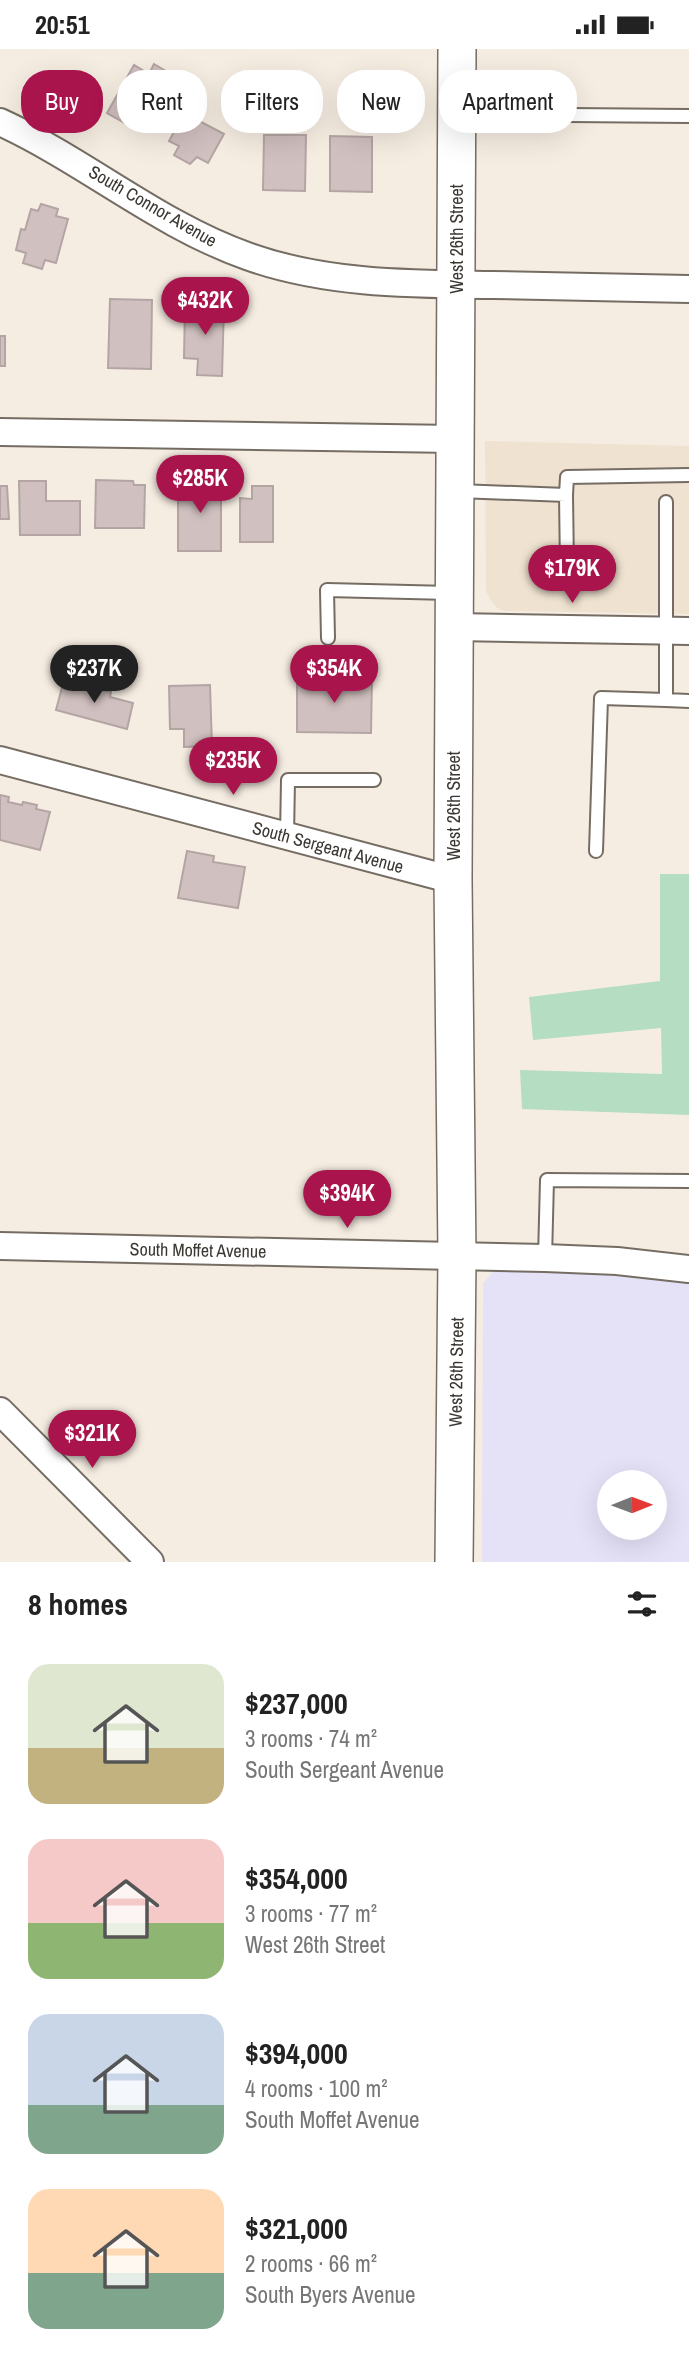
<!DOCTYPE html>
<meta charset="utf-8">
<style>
:root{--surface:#fff;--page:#f6f6f6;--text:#222;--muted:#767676;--accent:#a8144b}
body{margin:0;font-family:"Archivo Narrow",sans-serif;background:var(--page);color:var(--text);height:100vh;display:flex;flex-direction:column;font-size:26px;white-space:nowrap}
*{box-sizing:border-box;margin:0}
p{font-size:23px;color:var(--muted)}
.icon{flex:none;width:38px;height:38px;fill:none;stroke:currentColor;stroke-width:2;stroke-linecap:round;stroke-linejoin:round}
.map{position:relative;height:1513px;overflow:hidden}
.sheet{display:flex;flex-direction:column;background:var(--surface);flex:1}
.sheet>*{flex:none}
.top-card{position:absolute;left:21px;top:21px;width:648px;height:63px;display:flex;gap:14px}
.needle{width:46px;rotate:89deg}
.buttons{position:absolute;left:597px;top:1421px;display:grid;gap:14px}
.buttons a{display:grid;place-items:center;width:70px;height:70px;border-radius:50%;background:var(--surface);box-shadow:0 7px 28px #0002;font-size:35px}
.price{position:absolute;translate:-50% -60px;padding:0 16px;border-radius:24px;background:var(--accent);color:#fff;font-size:23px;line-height:46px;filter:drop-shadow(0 2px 4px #0008)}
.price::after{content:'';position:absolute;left:50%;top:42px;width:21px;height:16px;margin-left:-10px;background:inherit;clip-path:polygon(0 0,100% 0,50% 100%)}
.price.selected{background:#222;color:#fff}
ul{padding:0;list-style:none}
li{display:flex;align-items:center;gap:21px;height:175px;padding:0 28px}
li span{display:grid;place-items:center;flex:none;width:196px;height:140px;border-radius:21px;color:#555}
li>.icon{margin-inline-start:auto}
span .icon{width:84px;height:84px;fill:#fffc;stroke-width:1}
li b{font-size:30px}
h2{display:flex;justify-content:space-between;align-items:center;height:84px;padding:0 28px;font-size:30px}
.tag{padding:0 24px;border-radius:28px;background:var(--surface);box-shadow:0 7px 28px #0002;font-size:24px;line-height:63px}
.tag.selected{background:var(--accent);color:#fff}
.status{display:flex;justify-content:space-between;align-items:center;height:49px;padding:0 35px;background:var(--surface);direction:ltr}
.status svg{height:19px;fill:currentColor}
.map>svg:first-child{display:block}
.built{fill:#efe2d0}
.industrial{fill:#e5e1f7;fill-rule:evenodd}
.green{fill:#b4ddc2}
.building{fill:#d0c0bf;stroke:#b4a5a4;stroke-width:2}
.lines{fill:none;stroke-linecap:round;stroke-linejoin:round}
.service-casing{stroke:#756d63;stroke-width:16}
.minor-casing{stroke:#756d63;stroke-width:30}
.secondary-casing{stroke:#756d63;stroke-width:40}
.service{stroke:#fff;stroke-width:12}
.minor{stroke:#fff;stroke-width:26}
.secondary{stroke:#fff;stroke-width:37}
.labels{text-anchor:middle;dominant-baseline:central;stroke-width:5;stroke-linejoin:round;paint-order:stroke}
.street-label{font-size:18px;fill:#3b3833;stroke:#fff}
</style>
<div class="status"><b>20:51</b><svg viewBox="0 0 49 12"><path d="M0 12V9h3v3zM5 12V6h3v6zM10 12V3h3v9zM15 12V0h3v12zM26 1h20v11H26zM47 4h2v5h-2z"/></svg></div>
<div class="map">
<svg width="689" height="1513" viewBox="0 0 689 1513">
<rect width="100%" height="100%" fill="#f6ede2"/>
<!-- built -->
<path class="built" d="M485 392 689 397V565L505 562 498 560 490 550 486 542Z"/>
<!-- industrial -->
<path class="industrial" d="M503 1218 612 1222 689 1232V1513H482L483 1235 493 1222ZM609 1433H654V1479H609Z"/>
<!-- green -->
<path class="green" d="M660 825H689V1066L522 1060 520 1021 662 1025 661 979 533 991 529 948 660 932Z"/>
<!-- building -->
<path class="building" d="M154 15 171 25 139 82 107 64 134 16 149 25Z
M184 64 224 85 208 114 197 108 190 115 174 106 179 97 169 92Z
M264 86H306L305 142 263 141Z
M330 87 372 88V143L330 142Z
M41 155 58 160 56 167 68 170 56 214 45 211 42 220 23 214 26 204 16 201 21 180 25 181 31 160 38 162Z
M110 250 152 251 151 320 108 319Z
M185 255 224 256 222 327 197 326 198 310 184 309Z
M0 287H5V317H0Z
M221 430V502H178V431Z
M96 431 133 432 134 436H145L144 479H95Z
M19 432H46V452H80V486H20Z
M0 437H7L9 470H0Z
M252 437H273V493H240V449L252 450Z
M297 628H372L371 684 297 683Z
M64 631 111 643 110 648 133 654 127 680 56 661Z
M210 636 212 697 184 698V680H170L169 637Z
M0 746 9 748 8 753 22 756 23 753 37 756 36 760 50 763 40 801 0 791Z
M187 802 214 807 213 813 245 818 238 859 178 849Z"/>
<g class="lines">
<defs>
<path id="service" d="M460 65 689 67
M458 442 566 446 567 519
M566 446 567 428 689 426
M666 453V651L689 652
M328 589 327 541 450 544
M287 787 288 731H374
M596 802 601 649 666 651
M545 1209 547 1131 689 1132"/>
<path id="minor" d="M0 73C85 112 159 176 247 207 324 235 411 235 493 236 558 237 624 239 689 240
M0 383 455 390
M455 578 689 582
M0 711 453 831
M0 1197 545 1209 617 1212 689 1220
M0 1362 150 1513"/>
<path id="secondary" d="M454 1513 457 1207 453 831 457 0"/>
</defs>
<!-- service casing -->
<use href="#service" class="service-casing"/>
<!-- minor casing -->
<use href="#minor" class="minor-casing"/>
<!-- secondary casing -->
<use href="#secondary" class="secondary-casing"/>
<!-- service -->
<use href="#service" class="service"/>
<!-- minor -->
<use href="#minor" class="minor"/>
<!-- secondary -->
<use href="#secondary" class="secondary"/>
</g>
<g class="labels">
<!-- street labels -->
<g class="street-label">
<text transform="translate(153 157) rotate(30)">South Connor Avenue</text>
<text transform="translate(456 190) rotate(-90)">West 26th Street</text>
<text transform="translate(453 757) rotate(-90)">West 26th Street</text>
<text transform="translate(328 798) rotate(15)">South Sergeant Avenue</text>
<text transform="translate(198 1201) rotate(1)">South Moffet Avenue</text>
<text transform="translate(456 1323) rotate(-89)">West 26th Street</text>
</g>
</g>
</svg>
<div class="buttons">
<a><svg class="needle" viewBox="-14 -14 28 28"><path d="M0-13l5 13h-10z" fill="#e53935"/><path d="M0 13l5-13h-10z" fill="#767676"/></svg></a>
</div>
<b class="price" style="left:205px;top:288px">$432K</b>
<b class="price" style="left:200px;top:466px">$285K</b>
<b class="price" style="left:572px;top:556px">$179K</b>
<b class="price selected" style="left:94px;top:656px">$237K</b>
<b class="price" style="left:334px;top:656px">$354K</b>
<b class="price" style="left:233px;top:748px">$235K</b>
<b class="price" style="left:347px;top:1181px">$394K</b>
<b class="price" style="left:92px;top:1421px">$321K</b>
<div class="top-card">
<a class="tag selected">Buy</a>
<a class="tag">Rent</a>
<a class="tag">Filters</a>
<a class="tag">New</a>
<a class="tag">Apartment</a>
</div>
</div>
<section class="sheet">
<h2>8 homes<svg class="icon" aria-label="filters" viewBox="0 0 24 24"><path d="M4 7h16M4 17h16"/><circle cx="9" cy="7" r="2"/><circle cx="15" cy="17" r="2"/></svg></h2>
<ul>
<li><span style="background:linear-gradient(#dfe7d0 60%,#c2b280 0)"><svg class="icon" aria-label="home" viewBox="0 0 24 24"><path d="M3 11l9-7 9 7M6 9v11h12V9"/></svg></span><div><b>$237,000</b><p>3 rooms · 74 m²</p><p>South Sergeant Avenue</p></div></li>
<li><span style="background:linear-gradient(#f6c9c9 60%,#8fb573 0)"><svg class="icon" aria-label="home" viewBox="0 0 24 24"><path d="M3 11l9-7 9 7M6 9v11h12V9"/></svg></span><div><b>$354,000</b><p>3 rooms · 77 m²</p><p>West 26th Street</p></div></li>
<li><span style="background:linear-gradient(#c9d6e8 65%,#7fa58c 0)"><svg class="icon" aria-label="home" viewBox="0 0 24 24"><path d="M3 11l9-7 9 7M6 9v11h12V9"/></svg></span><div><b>$394,000</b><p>4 rooms · 100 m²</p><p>South Moffet Avenue</p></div></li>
<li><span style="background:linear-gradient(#ffd9b3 60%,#7fa58c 0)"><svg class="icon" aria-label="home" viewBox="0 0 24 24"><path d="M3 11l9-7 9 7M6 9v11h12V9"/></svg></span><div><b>$321,000</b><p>2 rooms · 66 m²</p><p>South Byers Avenue</p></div></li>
</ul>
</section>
